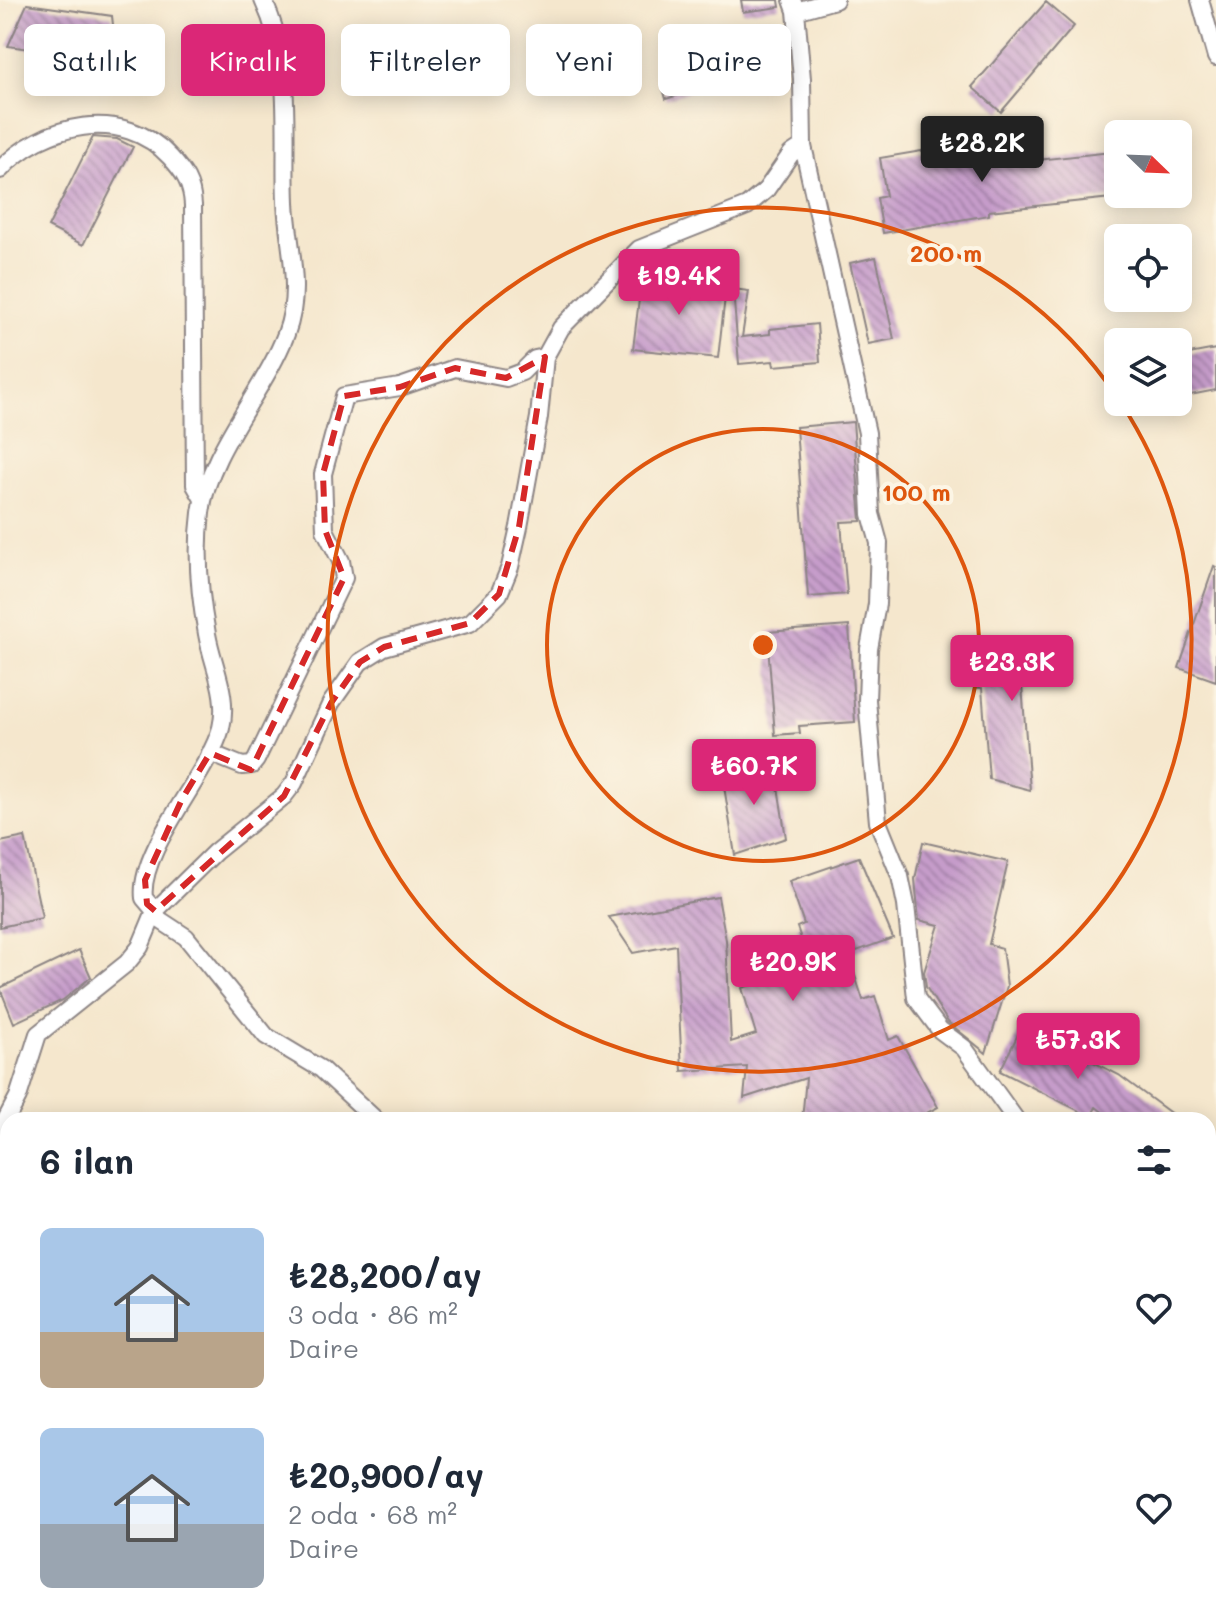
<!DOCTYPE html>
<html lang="tr">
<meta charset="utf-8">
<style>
:root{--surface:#fff;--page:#f2f2f3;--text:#1f2937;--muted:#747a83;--accent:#db2777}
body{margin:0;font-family:Mali,sans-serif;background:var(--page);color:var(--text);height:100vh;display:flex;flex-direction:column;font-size:30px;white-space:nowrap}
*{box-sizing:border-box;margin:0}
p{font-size:26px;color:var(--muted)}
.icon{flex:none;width:44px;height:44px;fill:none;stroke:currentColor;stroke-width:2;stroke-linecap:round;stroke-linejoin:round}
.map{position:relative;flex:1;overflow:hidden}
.details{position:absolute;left:0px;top:1112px;width:1216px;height:512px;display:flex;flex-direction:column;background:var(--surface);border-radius:24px 24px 0 0;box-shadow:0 4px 20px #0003}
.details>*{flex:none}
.guide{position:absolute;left:24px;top:24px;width:800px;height:72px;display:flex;gap:16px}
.needle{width:52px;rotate:113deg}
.tools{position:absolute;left:1104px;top:120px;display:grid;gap:16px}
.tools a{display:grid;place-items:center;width:88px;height:88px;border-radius:12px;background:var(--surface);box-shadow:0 4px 20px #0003;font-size:40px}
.price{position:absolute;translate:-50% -68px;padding:0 18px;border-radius:8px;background:var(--accent);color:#fff;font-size:26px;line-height:52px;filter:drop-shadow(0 2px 4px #0008)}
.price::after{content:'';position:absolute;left:50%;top:48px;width:24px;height:18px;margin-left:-12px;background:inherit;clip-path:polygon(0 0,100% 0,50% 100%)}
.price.current{background:#222;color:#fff}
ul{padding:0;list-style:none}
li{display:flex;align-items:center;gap:24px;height:200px;padding:0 40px}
li span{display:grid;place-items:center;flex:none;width:224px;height:160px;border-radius:12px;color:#555}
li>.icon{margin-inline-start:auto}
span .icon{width:96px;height:96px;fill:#fffc;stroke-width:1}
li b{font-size:34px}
h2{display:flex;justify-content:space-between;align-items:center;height:96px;padding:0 40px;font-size:34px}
.pill{padding:0 28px;border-radius:12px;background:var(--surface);box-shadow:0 4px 20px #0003;font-size:28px;line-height:72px}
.pill.current{background:var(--accent);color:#fff}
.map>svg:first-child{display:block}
.building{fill:url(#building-back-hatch)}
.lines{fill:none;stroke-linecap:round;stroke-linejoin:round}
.minor-casing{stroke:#8c8484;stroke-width:20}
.minor{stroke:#fff;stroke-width:16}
.marked{fill:none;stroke:#d62828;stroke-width:6;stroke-dasharray:16 10;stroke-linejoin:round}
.ring{fill:none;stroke:#de560e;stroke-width:4}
.centre{fill:#de560e;stroke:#fcf5e5;stroke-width:4}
.ring-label{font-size:24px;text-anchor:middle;font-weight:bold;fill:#de560e;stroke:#fcf5e5;stroke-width:8;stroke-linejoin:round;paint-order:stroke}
</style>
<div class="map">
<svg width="1216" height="1624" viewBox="0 0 1216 1624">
<defs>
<pattern id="building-back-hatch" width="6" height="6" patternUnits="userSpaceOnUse" patternTransform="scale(2)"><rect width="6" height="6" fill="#c69cca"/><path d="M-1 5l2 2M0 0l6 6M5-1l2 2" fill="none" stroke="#a07fa5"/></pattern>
</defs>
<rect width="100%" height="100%" fill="#fcf5e5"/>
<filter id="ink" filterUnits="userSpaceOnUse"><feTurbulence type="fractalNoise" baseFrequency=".0125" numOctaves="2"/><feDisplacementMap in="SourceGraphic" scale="16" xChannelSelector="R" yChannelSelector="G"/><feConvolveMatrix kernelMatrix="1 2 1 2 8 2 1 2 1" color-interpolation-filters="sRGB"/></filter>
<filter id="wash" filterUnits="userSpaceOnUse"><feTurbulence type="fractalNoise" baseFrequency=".006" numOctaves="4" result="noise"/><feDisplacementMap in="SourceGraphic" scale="32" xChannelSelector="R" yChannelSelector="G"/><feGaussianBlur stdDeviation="1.8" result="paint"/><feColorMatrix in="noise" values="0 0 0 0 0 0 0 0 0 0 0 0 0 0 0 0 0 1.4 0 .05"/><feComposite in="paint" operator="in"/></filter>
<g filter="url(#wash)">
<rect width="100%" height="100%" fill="#f5e7cd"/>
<g id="blocks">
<!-- building -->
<path class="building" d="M741 0H779L780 7 743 12Z
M1046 2 1074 26 1001 112 972 87Z
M27 4 112 16 117 61 8 46Z
M742 32 748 46 782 38 785 60 764 65 762 53 738 63 728 38Z
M697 74 701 88 666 99 662 85Z
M93 137 117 139 133 147 83 245 48 227Z
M987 140 991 165 1111 152V198L989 211V215L883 233 877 198 886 196 880 158Z
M876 257 894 339 868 344 850 263Z
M642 275 726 288 718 358 633 349Z
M733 289 749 291 742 337 770 334V329L817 324 820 362 774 366 773 361 739 364Z
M1216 349V390L1185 396 1178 356Z
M853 422 861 521 841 522 847 594 808 597 796 427Z
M1214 566 1216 567V681L1179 668Z
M849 626 855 722 799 726 800 733 775 735 767 632Z
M1061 643 1064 681 1022 685 1030 790 989 779 982 688H975L972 650Z
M774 761 786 838 735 855 723 780 733 768Z
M25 837 42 918 0 927V842Z
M923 842 1008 862 989 944 1002 948 1007 986 986 1053 948 1022 926 987 924 972 939 925 919 920 915 879Z
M859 857 893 938 848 954 863 1000 875 996 889 1040 898 1036 938 1107 914 1120H802L806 1078 744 1098 747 1067 682 1071 676 945 633 953 609 917 718 897 726 940 731 1042 756 1034 742 988 811 967 797 927 804 924 789 881Z
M79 950 91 977 63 1000 14 1023 0 988Z
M1022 1026 1119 1075 1180 1120H1113L1096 1107 1091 1117 1000 1071Z"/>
</g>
</g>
<g filter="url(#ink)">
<use href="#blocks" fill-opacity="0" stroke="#8c8484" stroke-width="2"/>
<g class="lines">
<defs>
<path id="minor" d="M263 0C294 65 283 133 286 202 288 248 303 288 286 334 264 392 208 451 201 513 196 551 200 597 207 634 213 667 229 695 221 728 208 775 138 850 144 898L155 911 215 852 284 796 294 783 331 703 360 662 384 647 470 623 499 594 510 567 519 527 539 417 545 357 561 328 639 249 747 206 766 190 791 154 803 146
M792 0 796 11 802 79 803 146 867 433 871 514 879 543 877 604 869 649 867 700 878 822 900 876 906 905 916 998 940 1030 964 1048 1016 1120
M1200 0 1216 57
M796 11 835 0
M0 170C42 124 123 105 170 157 184 172 192 184 193 205L195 485 203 499
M210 753 242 766 252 765 256 760 344 578 341 561 325 530 323 474 344 396 400 387 455 368 506 378 522 372 535 359 545 357
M154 916 186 937 266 1036 321 1069 376 1120
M0 1131 18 1097 38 1034 127 963 140 947 155 911"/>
</defs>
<!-- minor casing -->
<use href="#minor" class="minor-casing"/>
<!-- minor -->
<use href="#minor" class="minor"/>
</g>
</g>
<!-- marked area -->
<path class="marked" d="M545 357 519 527 499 594 470 623 384 647 360 662 331 703 284 796 155 911 147 904 145 880 182 799 210 753 251 770 344 578 325 530 323 474 344 396 400 387 455 368 506 378Z"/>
<!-- distance rings -->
<g class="ring">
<circle cx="763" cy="645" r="216"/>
<path d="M1121 403A432 432 0 1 1 1117 397"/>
</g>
<circle cx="763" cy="645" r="12" class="centre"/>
<g class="ring-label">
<text x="946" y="262">200 m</text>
<text x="916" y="501">100 m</text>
</g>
</svg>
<div class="tools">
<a><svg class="needle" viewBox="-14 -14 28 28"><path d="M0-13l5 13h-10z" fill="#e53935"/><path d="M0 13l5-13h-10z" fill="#747a83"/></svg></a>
<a><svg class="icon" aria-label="locate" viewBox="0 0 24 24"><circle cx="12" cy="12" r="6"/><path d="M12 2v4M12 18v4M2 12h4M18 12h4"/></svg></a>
<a><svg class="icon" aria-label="layers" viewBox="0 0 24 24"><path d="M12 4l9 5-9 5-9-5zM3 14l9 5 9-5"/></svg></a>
</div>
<b class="price current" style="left:982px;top:184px">₺28.2K</b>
<b class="price" style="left:679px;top:317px">₺19.4K</b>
<b class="price" style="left:1012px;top:703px">₺23.3K</b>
<b class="price" style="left:754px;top:807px">₺60.7K</b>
<b class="price" style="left:793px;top:1003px">₺20.9K</b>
<b class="price" style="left:1078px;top:1081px">₺57.3K</b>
<div class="guide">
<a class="pill">Satılık</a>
<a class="pill current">Kiralık</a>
<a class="pill">Filtreler</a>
<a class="pill">Yeni</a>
<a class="pill">Daire</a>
</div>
<section class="details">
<h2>6 ilan<svg class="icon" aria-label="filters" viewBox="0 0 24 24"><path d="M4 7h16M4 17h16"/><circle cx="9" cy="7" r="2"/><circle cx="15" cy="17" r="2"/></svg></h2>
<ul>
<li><span style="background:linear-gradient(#a9c7e8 65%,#b9a48a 0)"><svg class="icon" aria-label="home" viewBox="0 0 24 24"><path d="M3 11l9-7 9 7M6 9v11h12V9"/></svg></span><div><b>₺28,200/ay</b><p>3 oda · 86 m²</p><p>Daire</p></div><svg class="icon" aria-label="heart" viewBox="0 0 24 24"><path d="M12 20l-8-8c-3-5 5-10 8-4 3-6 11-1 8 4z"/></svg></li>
<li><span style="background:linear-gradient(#a9c7e8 60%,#9aa5b1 0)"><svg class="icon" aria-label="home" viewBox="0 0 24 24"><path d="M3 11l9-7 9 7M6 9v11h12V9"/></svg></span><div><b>₺20,900/ay</b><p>2 oda · 68 m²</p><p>Daire</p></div><svg class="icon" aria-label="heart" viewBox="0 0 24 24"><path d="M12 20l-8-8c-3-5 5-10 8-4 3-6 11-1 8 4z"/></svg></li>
</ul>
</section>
</div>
